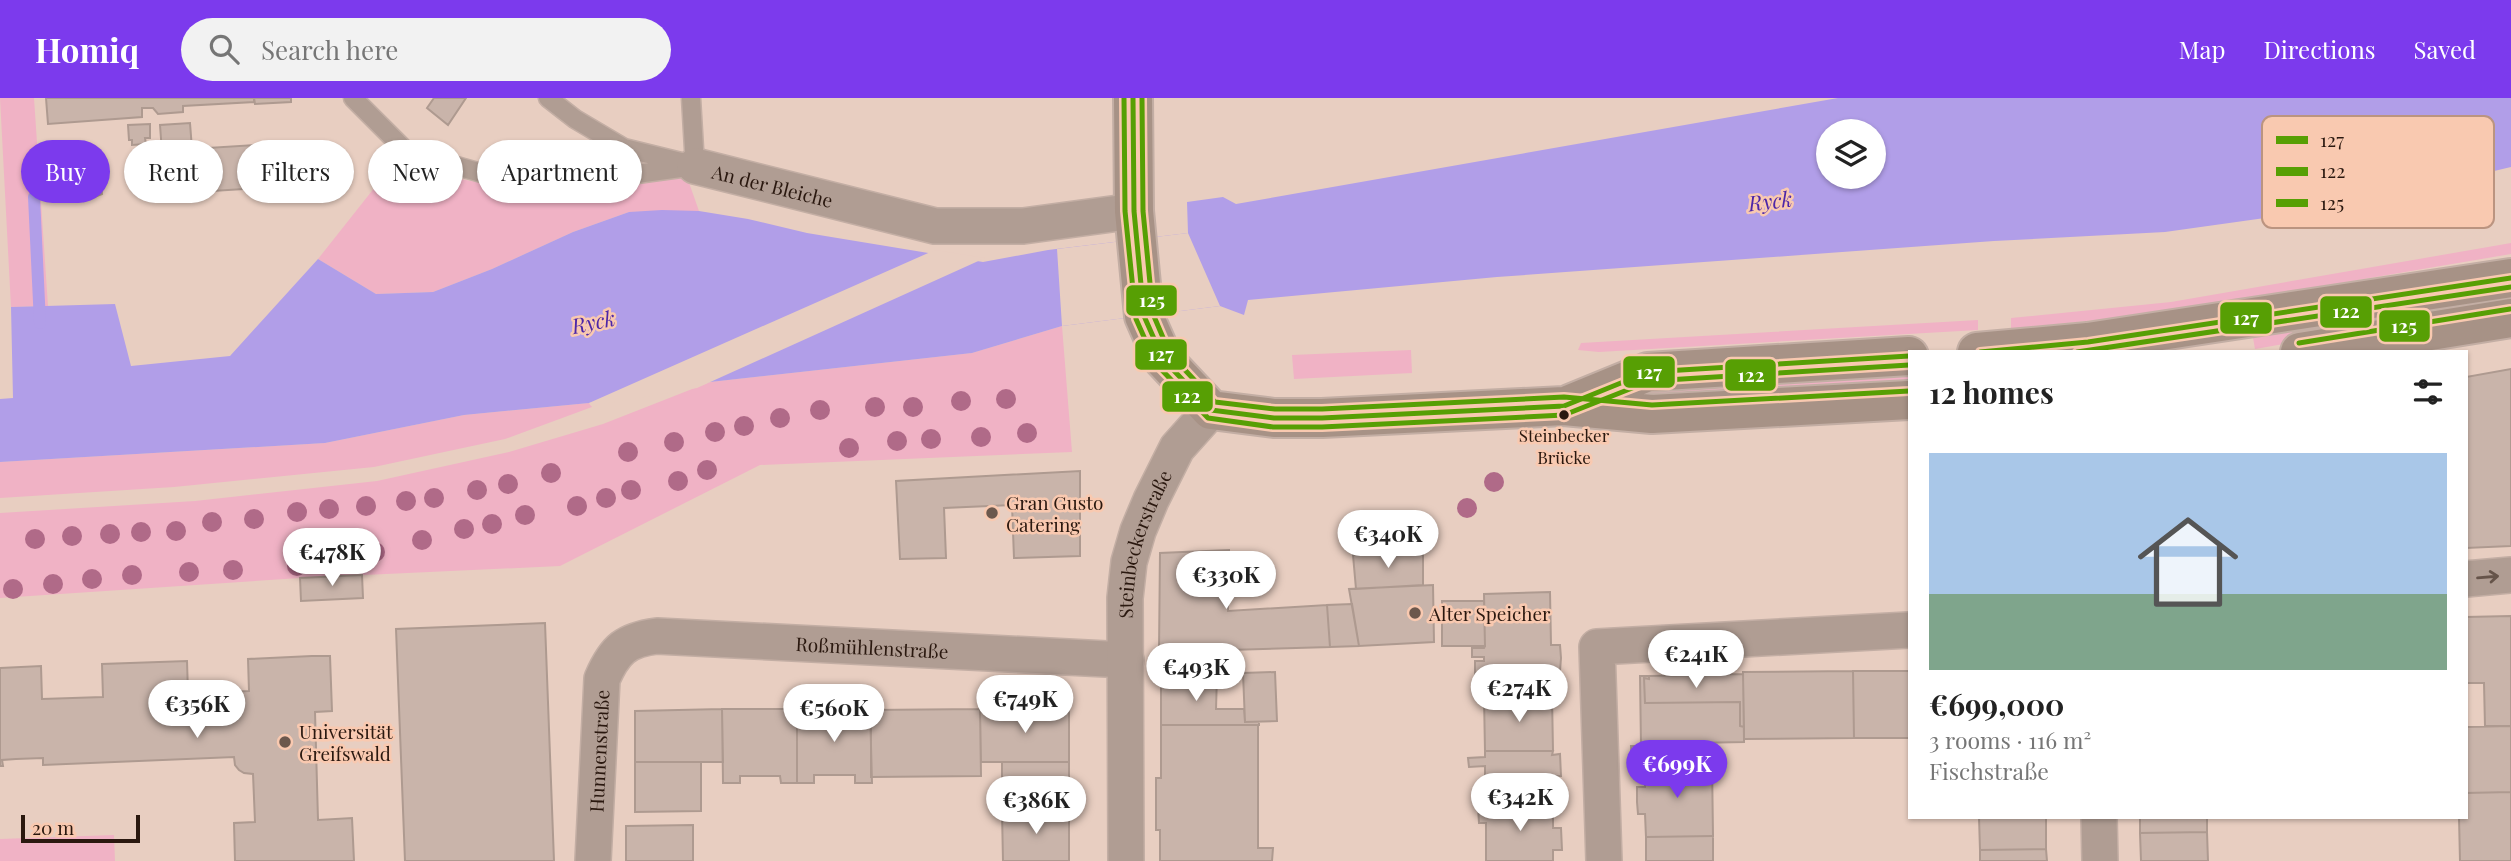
<!DOCTYPE html>
<meta charset="utf-8">
<style>
:root{--surface:#fff;--page:#f2f2f2;--text:#222;--muted:#767676;--line:#e0e0e0;--accent:#7c3aed}
body{margin:0;font-family:"Playfair Display",serif;background:var(--page);color:var(--text);height:100vh;display:flex;flex-direction:column;font-size:26px;white-space:nowrap}
*{box-sizing:border-box;margin:0}
p{font-size:23px;color:var(--muted)}
.icon{flex:none;width:38px;height:38px;fill:none;stroke:currentColor;stroke-width:2;stroke-linecap:round;stroke-linejoin:round}
.map{position:relative;flex:1;overflow:hidden}
.sheet{position:absolute;left:1908px;top:252px;width:560px;height:469px;display:flex;flex-direction:column;background:var(--surface);border-radius:0px;box-shadow:0 2px 5px #0004}
.sheet>*{flex:none}
.hud{position:absolute;left:21px;top:42px;width:665px;height:63px;display:flex;gap:14px}
.tools{position:absolute;left:1816px;top:21px;display:grid;gap:14px}
.tools a{display:grid;place-items:center;width:70px;height:70px;border-radius:50%;background:var(--surface);box-shadow:0 2px 5px #0004;font-size:35px}
.scale{position:absolute;left:21px;bottom:18px;width:119px;box-sizing:border-box;padding-left:7px;border:4px solid #2a180f;border-top:0;font-size:19px;line-height:24px;white-space:nowrap;color:#2a180f;-webkit-text-stroke:5px #f9c9b0;paint-order:stroke}
.price{position:absolute;translate:-50% -60px;padding:0 16px;border-radius:24px;background:#fff;color:#222;font-size:23px;line-height:46px;filter:drop-shadow(0 2px 4px #0008)}
.price::after{content:'';position:absolute;left:50%;top:42px;width:21px;height:16px;margin-left:-10px;background:inherit;clip-path:polygon(0 0,100% 0,50% 100%)}
.price.current{background:var(--accent);color:#fff}
ul{padding:0;list-style:none}
li{display:grid;align-content:center;gap:14px;height:371px;padding:0 21px}
li+li{border-top:2px solid var(--line)}
li span{display:grid;place-items:center;height:217px;border-radius:0px;color:#555}
li>.icon{margin-inline-start:auto}
span .icon{width:126px;height:126px;fill:#fffc;stroke-width:1}
li b{font-size:30px}
h2{display:flex;justify-content:space-between;align-items:center;height:84px;padding:0 21px;font-size:30px}
.tag{padding:0 24px;border-radius:32px;background:var(--surface);box-shadow:0 2px 5px #0004;font-size:24px;line-height:63px}
.tag.current{background:var(--accent);color:#fff}
header{display:flex;align-items:center;gap:42px;box-sizing:border-box;height:98px;padding:0 35px;background:var(--accent);color:#fff}
header strong{font-size:33px}
nav{display:flex;gap:38px;margin-inline-start:auto;font-size:24px}
.search{width:490px;height:63px;background:var(--page);display:flex;align-items:center;gap:18px;box-sizing:border-box;padding:0 24px;border-radius:38px;color:var(--muted);font-size:26px}
.map>svg:first-child{display:block}
.green{fill:#f0b2c5}
.water{fill:#b19ee8;fill-rule:evenodd}
.pier{fill:#e8cec1}
.lines{fill:none;stroke-linecap:round;stroke-linejoin:round}
.stream{stroke:#b19ee8;stroke-width:12}
.building{fill:#c9b4aa;stroke:#ae9a90;stroke-width:2}
.service-casing{stroke:#c3aea4;stroke-width:21}
.minor-casing{stroke:#c3aea4;stroke-width:38}
.secondary-casing{stroke:#c3aea4;stroke-width:42}
.service{stroke:#b09d93;stroke-width:18}
.minor{stroke:#b09d93;stroke-width:35}
.secondary{stroke:#a79286;stroke-width:38}
.bus-1-casing{stroke:#f9c9b0;stroke-width:10}
.bus-2-casing{stroke:#f9c9b0;stroke-width:10}
.bus-3-casing{stroke:#f9c9b0;stroke-width:10}
.bus-1{stroke:#579f04;stroke-width:5}
.bus-2{stroke:#579f04;stroke-width:5}
.bus-3{stroke:#579f04;stroke-width:5}
.tree{fill:#b06a88}
.oneway{stroke:#66544a}
.bus-dot{fill:#2a180f;stroke:#f9c9b0;stroke-width:2.5}
.poi-dot{fill:#6c584d;stroke:#f9c9b0;stroke-width:2.5}
.labels{text-anchor:middle;dominant-baseline:central;stroke-width:5;stroke-linejoin:round;paint-order:stroke}
.bus-label{font-size:17px;fill:#2a180f;stroke:#f9c9b0}
.street-label{font-size:19px;fill:#2a180f;stroke:#f9c9b0}
.poi-label{font-size:19px;fill:#2a180f;stroke:#f9c9b0;text-anchor:start}
.water-label{font-size:21px;font-style:italic;fill:#4d26a8;stroke:#f9c9b0}
.key{fill:#f9c9b0;stroke:#bb9480;stroke-width:2}
.key-label{font-size:19px;fill:#2a180f}
.line-badge{stroke:#f9c9b0;stroke-width:2.5}
.badge-label{font-size:19px;text-anchor:middle;font-weight:bold;fill:#fff}
</style>
<header>
<strong>Homiq</strong>
<div class="search"><svg class="icon" aria-label="search" viewBox="0 0 24 24"><circle cx="10" cy="10" r="6"/><path d="M15 15l6 6"/></svg>Search here</div>
<nav><a>Map</a><a>Directions</a><a>Saved</a></nav>
</header>
<div class="map">
<svg width="2511" height="763" viewBox="0 0 2511 763">
<rect width="100%" height="100%" fill="#e8cec1"/>
<!-- green -->
<path class="green" d="M0 0H34L48 208 11 209Z
M375 59 455 80 515 91 622 88 687 79 699 113 629 114 573 134 492 171 433 194 376 196 318 161 379 84Z
M2511 145V156L2170 214 2011 231V220L2171 204Z
M2511 191V206L2255 251 2252 234Z
M1978 222V232L1599 254 1578 252 1581 245Z
M1062 228 1072 354 760 367 560 468 300 480 0 500V415L195 403 377 383 509 354 603 326 710 284 972 255Z
M1411 252 1412 275 1294 281 1292 257Z
M1909 269V289L1651 304 1650 285Z
M589 305 592 309 505 341 374 369 174 389 0 400V364L325 345 464 317Z
M114 737 115 763H0V741Z"/>
<!-- water -->
<path class="water" d="M1838 0H2511V69L2380 100 2272 119 2165 134 1994 143 1497 179 1248 202 1244 217 1220 208 1062 228 972 255 710 284 589 305 464 317 325 345 0 364V301L13 300 11 209 115 206 131 268 230 258 318 161 376 196 433 194 492 171 573 134 629 114 662 112 699 113 748 121 807 135 983 164 1048 152 1188 135 1187 104 1223 99 1236 106ZM1829 33H1874V79H1829Z"/>
<!-- pier -->
<path class="pier" d="M1188 135 1220 208 1062 228 1057 151Z
M935 152 985 160 697 290 591 308 589 305Z"/>
<g class="lines">
<!-- stream -->
<path class="stream" d="M34 99 40 225"/>
</g>
<!-- building -->
<path class="building" d="M46 0H254V4L183 8V14L158 16 153 10H142V19L48 26Z
M254 0H291V4L255 6Z
M434 0H466L448 27 427 10Z
M190 25 192 51 255 47 258 90 165 96 160 27Z
M150 26V40H145L146 46 132 47V42H129L128 27Z
M99 63 102 96 84 103 70 76Z
M2511 271V448L2466 450V279Z
M1080 373V458L1014 460 1012 407 944 410 946 460 900 461 896 383Z
M1229 452 1228 513 1327 507 1330 549 1159 554 1160 455Z
M1423 455V487L1356 491 1353 457Z
M362 477 363 500 301 503 300 480Z
M1433 487 1434 544 1359 548 1349 491Z
M1550 494 1551 547H1560L1561 560 1560 573H1551L1552 598 1484 599V593H1475V563H1484V559H1472V550H1484L1485 548 1484 496Z
M1442 503H1484L1485 548H1442Z
M1352 506 1359 548 1330 549 1327 507Z
M2511 518V628H2485L2484 585H2466V519Z
M545 525 554 763H405L396 531Z
M312 558H330L332 613 315 614 318 722 352 720 354 763H235L234 725 255 724 253 676 244 675 239 672 235 667 234 659 43 667V660L16 661 2 662 3 668H0V570L41 568 42 601 103 599 102 566 187 563 188 595 249 593 248 561Z
M1853 573H1909V640H1854Z
M1853 573 1854 640 1744 641 1743 574Z
M1275 574 1277 623 1245 624 1243 575Z
M1743 576 1744 629 1740 628V604L1645 605 1644 580 1649 581V578Z
M1217 577 1216 611H1244L1245 624H1259V627H1161V579Z
M1640 578H1649V581L1644 580 1645 605 1740 604V628L1744 629V644L1693 645 1694 666 1641 667V665L1632 664 1631 648H1641Z
M1552 598 1553 653H1485L1484 599Z
M870 610 872 685H855V677H814V685H797V611Z
M1069 610V664H981L980 611Z
M722 611 723 664H635V613Z
M722 611H797V685H781L780 678H740V685H723Z
M980 611 981 678 871 679V612Z
M1161 627H1258V750H1273L1272 763H1160V732H1156V680H1161Z
M2511 628V694L2466 695V629Z
M1485 653H1553L1552 657 1560 656 1561 678H1552L1553 708H1485V668L1469 669 1468 660 1485 659Z
M635 664H701V713L635 714Z
M1002 664H1069V714H1002Z
M1712 665 1713 738 1646 739 1645 716H1638L1637 704V689H1645V666Z
M2511 694V763H2460L2459 719H2466V695Z
M1553 708V730H1561L1562 752H1553V763H1486V725H1479L1478 709Z
M1002 714H1069V763H1003Z
M1979 719H2055V720H2046V751L1980 752Z
M2140 719H2207V734L2140 735Z
M693 727V763H626V728Z
M2207 734 2208 763H2141L2140 735Z
M1713 738V763H1646V739Z
M2046 751 2047 763H1980V752Z"/>
<g class="lines">
<defs>
<path id="service" d="M353 0 407 54 485 76 523 82H593L695 68
M548 0 575 21 624 50 685 65
M691 0 695 68"/>
<g id="minor">
<path id="s1" d="M695 68 935 128H1023L1134 113"/>
<path d="M2466 481 2511 477"/>
<path d="M2099 719 2100 763"/>
<path id="s2" d="M593 763 602 581C615 551 626 542 657 538L1126 562"/>
<path id="s3" d="M1126 763 1125 500 1129 464 1138 433 1151 402 1177 350 1211 312"/>
<path d="M1604 763 1597 549 1909 532"/>
</g>
<path id="secondary" d="M1133 0 1134 113 1144 218 1163 261 1211 312 1274 320H1322L1564 308 1652 316 1909 302
M1977 254 2088 244 2511 180
M2300 254 2511 220
M1570 306 1648 274 1909 258"/>
</defs>
<!-- service casing -->
<use href="#service" class="service-casing"/>
<!-- minor casing -->
<use href="#minor" class="minor-casing"/>
<!-- secondary casing -->
<use href="#secondary" class="secondary-casing"/>
<!-- service -->
<use href="#service" class="service"/>
<!-- minor -->
<use href="#minor" class="minor"/>
<!-- secondary -->
<use href="#secondary" class="secondary"/>
<defs>
<path id="bus-1" d="M1133 0 1134 113 1144 218 1163 261 1211 312 1274 320H1322L1564 308 1648 274 1909 258
M1980 254 2088 244 2511 180"/>
<path id="bus-2" d="M1124 0 1125 113 1136 221 1156 266 1208 320 1273 329H1322L1564 317 1650 283 1909 267
M2077 254 2511 189"/>
<path id="bus-3" d="M1142 0 1143 113 1153 216 1170 256 1215 304 1275 311H1322L1564 299 1652 307 1909 293
M2299 245 2510 211"/>
</defs>
<!-- bus-1 casing -->
<use href="#bus-1" class="bus-1-casing"/>
<!-- bus-2 casing -->
<use href="#bus-2" class="bus-2-casing"/>
<!-- bus-3 casing -->
<use href="#bus-3" class="bus-3-casing"/>
<!-- bus-1 -->
<use href="#bus-1" class="bus-1"/>
<!-- bus-2 -->
<use href="#bus-2" class="bus-2"/>
<!-- bus-3 -->
<use href="#bus-3" class="bus-3"/>
</g>
<!-- trees -->
<g class="tree">
<circle cx="1006" cy="301" r="10"/>
<circle cx="961" cy="303" r="10"/>
<circle cx="875" cy="309" r="10"/>
<circle cx="913" cy="309" r="10"/>
<circle cx="820" cy="312" r="10"/>
<circle cx="780" cy="320" r="10"/>
<circle cx="744" cy="328" r="10"/>
<circle cx="715" cy="334" r="10"/>
<circle cx="1027" cy="335" r="10"/>
<circle cx="981" cy="339" r="10"/>
<circle cx="931" cy="341" r="10"/>
<circle cx="897" cy="343" r="10"/>
<circle cx="674" cy="344" r="10"/>
<circle cx="849" cy="350" r="10"/>
<circle cx="628" cy="354" r="10"/>
<circle cx="707" cy="372" r="10"/>
<circle cx="551" cy="375" r="10"/>
<circle cx="678" cy="383" r="10"/>
<circle cx="1494" cy="384" r="10"/>
<circle cx="508" cy="386" r="10"/>
<circle cx="477" cy="392" r="10"/>
<circle cx="631" cy="392" r="10"/>
<circle cx="434" cy="400" r="10"/>
<circle cx="606" cy="400" r="10"/>
<circle cx="406" cy="403" r="10"/>
<circle cx="366" cy="408" r="10"/>
<circle cx="577" cy="408" r="10"/>
<circle cx="1467" cy="410" r="10"/>
<circle cx="329" cy="411" r="10"/>
<circle cx="297" cy="414" r="10"/>
<circle cx="525" cy="417" r="10"/>
<circle cx="254" cy="421" r="10"/>
<circle cx="212" cy="424" r="10"/>
<circle cx="492" cy="426" r="10"/>
<circle cx="464" cy="431" r="10"/>
<circle cx="176" cy="433" r="10"/>
<circle cx="141" cy="434" r="10"/>
<circle cx="110" cy="436" r="10"/>
<circle cx="72" cy="438" r="10"/>
<circle cx="35" cy="441" r="10"/>
<circle cx="422" cy="442" r="10"/>
<circle cx="375" cy="454" r="10"/>
<circle cx="329" cy="463" r="10"/>
<circle cx="297" cy="468" r="10"/>
<circle cx="233" cy="472" r="10"/>
<circle cx="189" cy="474" r="10"/>
<circle cx="132" cy="477" r="10"/>
<circle cx="92" cy="481" r="10"/>
<circle cx="53" cy="486" r="10"/>
<circle cx="13" cy="491" r="10"/>
</g>
<!-- one-way arrows -->
<defs><path id="oneway-shaft" d="M-6 0H5M1.5-3L5.5 0L1.5 3" fill="none" stroke-width="1.6" stroke-linecap="round" stroke-linejoin="round" transform="scale(1.75)"/></defs>
<use class="oneway" href="#oneway-shaft" transform="translate(2488 479) rotate(-5)"/>
<!-- markers -->
<circle class="bus-dot" cx="1564" cy="317" r="6"/>
<g class="poi-dot">
<circle cx="992" cy="415" r="7"/>
<circle cx="1415" cy="515" r="7"/>
<circle cx="285" cy="644" r="7"/>
</g>
<g class="labels">
<!-- bus labels -->
<g class="bus-label">
<text x="1564" y="337">Steinbecker<tspan x="1564" dy="22">Brücke</tspan></text>
</g>
<!-- street labels -->
<g class="street-label">
<text stroke="none"><textPath href="#s1" startOffset="80">An der Bleiche</textPath></text>
<text stroke="none"><textPath href="#s3" startOffset="320">Steinbeckerstraße</textPath></text>
<text stroke="none"><textPath href="#s2" startOffset="472">Roßmühlenstraße</textPath></text>
<text stroke="none"><textPath href="#s2" startOffset="110">Hunnenstraße</textPath></text>
</g>
<!-- poi labels -->
<g class="poi-label">
<text x="1006" y="404">Gran Gusto<tspan x="1006" dy="22">Catering</tspan></text>
<text x="1429" y="515">Alter Speicher</text>
<text x="299" y="633">Universität<tspan x="299" dy="22">Greifswald</tspan></text>
</g>
<!-- water labels -->
<g class="water-label">
<text transform="translate(1770 102) rotate(-7)">Ryck</text>
<text transform="translate(593 223) rotate(-12)">Ryck</text>
</g>
</g>
<!-- legend -->
<rect x="2262" y="18" width="232" height="112" rx="10" class="key"/>
<rect x="2276" y="38" width="32" height="8" fill="#579f04"/>
<rect x="2276" y="69" width="32" height="9" fill="#579f04"/>
<rect x="2276" y="101" width="32" height="8" fill="#579f04"/>
<g class="key-label">
<text x="2320" y="49">127</text>
<text x="2320" y="80">122</text>
<text x="2320" y="112">125</text>
</g>
<g class="line-badge">
<rect x="1125" y="186" width="53" height="33" rx="7" fill="#579f04"/>
<rect x="2319" y="197" width="54" height="34" rx="7" fill="#579f04"/>
<rect x="2219" y="203" width="54" height="34" rx="7" fill="#579f04"/>
<rect x="2378" y="211" width="53" height="34" rx="7" fill="#579f04"/>
<rect x="1134" y="240" width="54" height="33" rx="7" fill="#579f04"/>
<rect x="1622" y="257" width="54" height="34" rx="7" fill="#579f04"/>
<rect x="1724" y="260" width="53" height="34" rx="7" fill="#579f04"/>
<rect x="1161" y="282" width="53" height="33" rx="7" fill="#579f04"/>
</g>
<g class="badge-label">
<text x="1152" y="209">125</text>
<text x="2346" y="220">122</text>
<text x="2246" y="227">127</text>
<text x="2404" y="235">125</text>
<text x="1161" y="263">127</text>
<text x="1649" y="281">127</text>
<text x="1751" y="284">122</text>
<text x="1187" y="305">122</text>
</g>
</svg>
<div class="tools">
<a><svg class="icon" aria-label="layers" viewBox="0 0 24 24"><path d="M12 4l9 5-9 5-9-5zM3 14l9 5 9-5"/></svg></a>
</div>
<div class="scale">20 m</div>
<b class="price" style="left:1388px;top:472px">€340K</b>
<b class="price" style="left:332px;top:490px">€478K</b>
<b class="price" style="left:1226px;top:513px">€330K</b>
<b class="price" style="left:1696px;top:592px">€241K</b>
<b class="price" style="left:1196px;top:605px">€493K</b>
<b class="price" style="left:1519px;top:626px">€274K</b>
<b class="price" style="left:1025px;top:637px">€749K</b>
<b class="price" style="left:197px;top:642px">€356K</b>
<b class="price" style="left:834px;top:646px">€560K</b>
<b class="price current" style="left:1677px;top:702px">€699K</b>
<b class="price" style="left:1520px;top:735px">€342K</b>
<b class="price" style="left:1036px;top:738px">€386K</b>
<div class="hud">
<a class="tag current">Buy</a>
<a class="tag">Rent</a>
<a class="tag">Filters</a>
<a class="tag">New</a>
<a class="tag">Apartment</a>
</div>
<section class="sheet">
<h2>12 homes<svg class="icon" aria-label="filters" viewBox="0 0 24 24"><path d="M4 7h16M4 17h16"/><circle cx="9" cy="7" r="2"/><circle cx="15" cy="17" r="2"/></svg></h2>
<ul>
<li><span style="background:linear-gradient(#a9c7e8 65%,#7fa58c 0)"><svg class="icon" aria-label="home" viewBox="0 0 24 24"><path d="M3 11l9-7 9 7M6 9v11h12V9"/></svg></span><div><b>€699,000</b><p>3 rooms · 116 m²</p><p>Fischstraße</p></div></li>
</ul>
</section>
</div>
